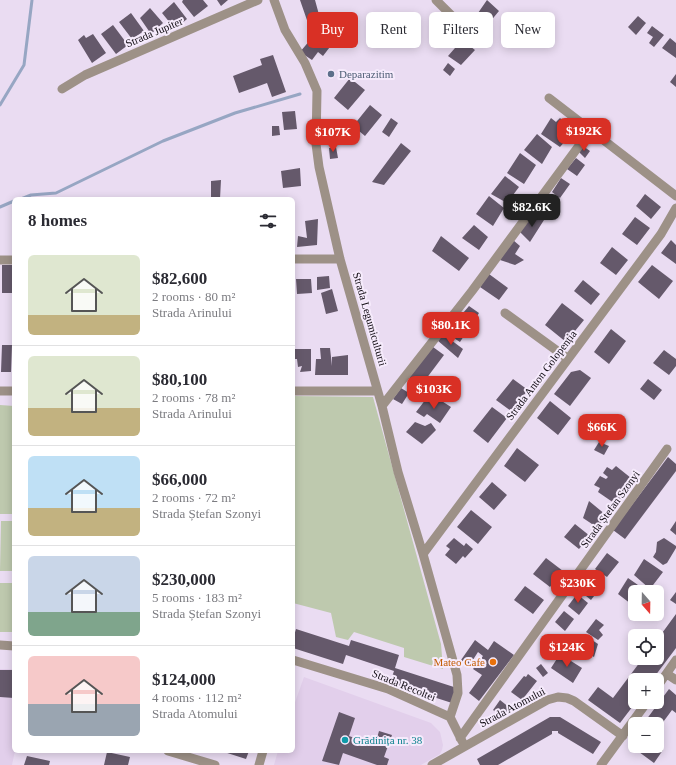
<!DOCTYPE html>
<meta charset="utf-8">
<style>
:root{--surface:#fff;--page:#f7f7f7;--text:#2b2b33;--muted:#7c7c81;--line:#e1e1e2;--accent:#d93025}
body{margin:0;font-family:"Times New Roman",serif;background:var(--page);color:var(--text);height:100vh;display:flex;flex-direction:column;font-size:15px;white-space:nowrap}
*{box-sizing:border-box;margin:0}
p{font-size:13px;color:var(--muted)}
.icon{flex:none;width:22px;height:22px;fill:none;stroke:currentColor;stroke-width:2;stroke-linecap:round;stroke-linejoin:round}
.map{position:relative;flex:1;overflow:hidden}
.side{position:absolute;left:12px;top:197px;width:283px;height:556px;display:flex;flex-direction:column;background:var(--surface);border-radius:6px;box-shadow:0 2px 10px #0003}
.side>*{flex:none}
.banner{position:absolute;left:307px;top:12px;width:309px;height:36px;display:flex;gap:8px}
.needle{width:26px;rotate:160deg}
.buttons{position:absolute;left:628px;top:585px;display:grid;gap:8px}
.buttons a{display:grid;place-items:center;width:36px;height:36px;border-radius:6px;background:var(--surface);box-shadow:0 2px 10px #0003;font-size:20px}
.price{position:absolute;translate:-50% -34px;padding:0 9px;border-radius:8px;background:var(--accent);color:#fff;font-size:13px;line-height:26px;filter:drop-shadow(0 1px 2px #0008)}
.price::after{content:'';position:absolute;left:50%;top:24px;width:12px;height:9px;margin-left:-6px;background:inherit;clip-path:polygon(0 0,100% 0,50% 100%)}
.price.selected{background:#222;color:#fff}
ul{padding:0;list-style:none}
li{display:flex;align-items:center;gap:12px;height:100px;padding:0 16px}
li+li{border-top:1px solid var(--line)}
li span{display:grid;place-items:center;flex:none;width:112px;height:80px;border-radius:6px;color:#555}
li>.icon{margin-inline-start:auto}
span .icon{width:48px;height:48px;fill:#fffc;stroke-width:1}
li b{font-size:17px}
h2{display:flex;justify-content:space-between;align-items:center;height:48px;padding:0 16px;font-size:17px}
.pill{padding:0 14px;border-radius:6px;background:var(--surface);box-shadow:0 2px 10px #0003;font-size:14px;line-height:36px}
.pill.selected{background:var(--accent);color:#fff}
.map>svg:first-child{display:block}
.built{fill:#e2cfeb}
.green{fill:#bec9ae}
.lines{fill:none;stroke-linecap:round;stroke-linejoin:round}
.stream{stroke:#97a6c3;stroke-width:3}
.building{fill:#65596b}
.street{stroke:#9d9187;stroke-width:9}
.service-dot{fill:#5c6f8a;stroke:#f6ebfc;stroke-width:1.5}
.food-dot{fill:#e8710a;stroke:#f6ebfc;stroke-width:1.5}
.culture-dot{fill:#0f9aa8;stroke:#f6ebfc;stroke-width:1.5}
.labels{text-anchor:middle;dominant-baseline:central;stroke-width:4;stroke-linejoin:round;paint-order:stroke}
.street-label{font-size:11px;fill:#120d14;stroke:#f6ebfc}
.service-label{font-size:11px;fill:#4e5e75;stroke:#f6ebfc;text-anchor:start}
.food-label{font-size:11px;fill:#c56008;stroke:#f6ebfc;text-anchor:end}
.culture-label{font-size:11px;fill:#0d838f;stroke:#f6ebfc;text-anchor:start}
</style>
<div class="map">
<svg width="676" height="765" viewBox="0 0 676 765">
<rect width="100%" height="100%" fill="#eadcf2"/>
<!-- built -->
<path class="built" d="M0 669H14L15 751 12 765H0Z
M304 677 431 723 440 732 443 745 442 750 440 754 421 765H274L278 751H293V708Z"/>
<!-- green -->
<path class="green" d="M293 396 373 397 441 644 443 669 404 657V648L354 632 348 640 336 637 331 613 293 603Z
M0 405 14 406V514H0Z
M1 521H14V571H0Z
M0 583H14V632H0Z"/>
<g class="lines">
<!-- stream -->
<path class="stream" d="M0 105 24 65 32 0
M21 199 31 195 56 193 163 141 235 113 300 94
M0 207 14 201"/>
</g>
<!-- building -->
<path class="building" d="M183 0H203L208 6 194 17 182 2Z
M217 0H228L221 6Z
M300 0H315L321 22 309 26Z
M487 0 499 11 489 23 478 13Z
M174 2 187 19 175 29 162 13Z
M150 8 163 23 151 34 140 18Z
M131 13 144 31 132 39 119 22Z
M638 16 646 23 636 35 628 27Z
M113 25 128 45 116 54 101 34Z
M652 26 664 35 654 47 649 43 653 37 647 33Z
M316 33 323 40 328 34 336 39 323 56 318 52 312 60 300 52Z
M93 34 106 53 92 63 78 40 84 35 86 38Z
M670 38 676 43V58L662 48Z
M462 40 475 50 461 65 448 56Z
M273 55 286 92 272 97 267 83 239 93 233 76 262 65 260 59Z
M448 63 455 69 450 76 443 70Z
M676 74V87L670 82Z
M350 78 365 90 348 110 334 98Z
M370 105 382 115 365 136 353 126Z
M295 111 297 129 284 130 282 112Z
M391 118 398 123 389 137 382 132Z
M551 118 556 122 560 118 570 127 566 131 567 139 560 147 541 134Z
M272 126H279L280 135 272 136Z
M537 134 552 147 542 164 524 150Z
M401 143 411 151 384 185 372 182Z
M583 146 590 151 585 158 579 152Z
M336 147 338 158 330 159 329 148Z
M520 153 536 165 524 184 507 173Z
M576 158 585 165 577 176 567 169Z
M300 168 301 186 283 188 281 171Z
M505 176 519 187 507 203 491 194Z
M561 178 570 184 560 198 552 192Z
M221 180 220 199H211V181Z
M645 194 661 207 651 219 636 206Z
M489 196 504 208 493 226 476 214Z
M546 198 556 204 552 210 549 219 538 211Z
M537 214 544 220 530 242 519 231 530 218 533 221Z
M635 217 650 228 637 245 622 234Z
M318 219 317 245 297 247 298 236 307 238 305 221Z
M474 225 488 237 479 250 462 238Z
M441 236 469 258 459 271 432 251Z
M513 240 520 246 515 254 524 260 515 265 500 260Z
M671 240 676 245V264L661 253Z
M612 247 628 260 616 275 600 263Z
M2 265H14V293H2Z
M652 265 673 281 659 299 638 282Z
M489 274 508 288 499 300 480 287Z
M329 276 330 288 317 290V277Z
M296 279H311L312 293 297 294Z
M583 280 600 294 591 305 574 291Z
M332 289 338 311 326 314 321 293Z
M562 303 584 320 566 342 545 325Z
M469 306 479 313 460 342 446 333Z
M611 329 626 341 609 364 594 352Z
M443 334 463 349 458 358 437 340Z
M2 345H12L11 372H1Z
M433 347 444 355 420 387 409 377Z
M320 348H330L332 366V357L348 355V375H315L316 359H321Z
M293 349H311V371L300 372 302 366 298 367 297 359H293Z
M664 350 676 359V366L669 375 653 363Z
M580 370 591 378 570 406 554 394 571 372Z
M513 379 528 390 511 411 496 400Z
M648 379 662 390 654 400 640 389Z
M401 388 409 393 402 404 393 399Z
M437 398 451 407 440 423 427 414 424 417 416 412 426 399 433 403Z
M550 401 571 418 558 435 537 418Z
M492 407 507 418 488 443 473 431Z
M613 415 626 423 614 440 606 435 609 432 603 428Z
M415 422 425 426 431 423 436 430 422 444 406 432Z
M599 442 609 446 604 455 594 450Z
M517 448 539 465 525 482 504 466Z
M668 457 676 464V471L625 539 613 530Z
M616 466 631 478 627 483 630 488 621 500 617 496 614 503 598 492 600 488 594 485 600 476 606 479 608 477 603 473 607 467 612 470Z
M492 482 507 495 494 510 479 497Z
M589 501 606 515 598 528 583 518Z
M471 510 492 527 478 544 457 527Z
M676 521V535L670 530Z
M575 524 590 536 579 549 564 537Z
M454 538 464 546 466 543 473 549 465 558 463 556 456 564 445 555 450 549 446 546Z
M664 538 676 546V548L667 563 663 565 653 557 656 552 657 542Z
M607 553 619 562 607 577 595 569Z
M546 558 563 571 550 587 533 574Z
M644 559 663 572 650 589 634 575Z
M594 576 604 583 591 600 581 592Z
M628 578 648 592H635V607L618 594Z
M525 586 544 600 533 614 514 600Z
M676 592V604L670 600Z
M577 594 588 603 579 615 568 606Z
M564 611 574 619 565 631 555 622Z
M676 614V648L652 680H635L636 702 620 723 588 700 598 687 613 698 643 658H657V640Z
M596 619 604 625 599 630 603 635 598 640 586 632Z
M296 629 349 646 351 640 399 655 395 668 457 688 452 703 390 683 394 671 346 655 343 664 293 648V639Z
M586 636 598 644 594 657 578 647Z
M475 640 488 650 494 641 514 655 479 701 469 693 482 675 473 669 483 656 478 652 469 666 461 660Z
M560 654 582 668 573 683 551 668Z
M541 664 548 673 543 677 536 668Z
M0 670H14V698L0 697Z
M528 674 537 681 522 700 511 692 524 676 526 677Z
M669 689 676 695V713L672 710 658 729 657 724H652L646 720Z
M500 700 510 708 503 717 493 710Z
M339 712 355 718 349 736 375 745 379 731 392 735 384 757 389 759 387 765H377L343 753 339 765 322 761Z
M550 717H560L601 742 593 754 558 733V731H552V734L498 765H480L477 759Z
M644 746H658L663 750 654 763 639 752Z
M221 751H249L246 759Z
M107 752 130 757 128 765H104Z
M27 756 50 761 49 765H24Z"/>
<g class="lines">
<!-- street -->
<path class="street" d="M274 0 285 30 305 63 317 91 316 144 319 167 340 259 382 406 398 472 423 554 457 675 458 693 450 717
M436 0 463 27
M62 89 85 75 258 0
M549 98 676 196
M293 259H340
M0 260H14
M505 313 567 358
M0 391H14
M293 391H377
M382 406 472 291 584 139
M423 554 661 234 676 208
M0 645 14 646
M293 660 388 689 450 717 462 741
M667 674 676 680
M657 687 676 660
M460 738 667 449
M168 751 215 765
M259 765 263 751
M432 765 547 700 558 697 567 698 574 701 623 736
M601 765 647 702"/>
</g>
<!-- markers -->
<circle class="service-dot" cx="331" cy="74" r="4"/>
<circle class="food-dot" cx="493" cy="662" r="4"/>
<circle class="culture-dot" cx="345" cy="740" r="4"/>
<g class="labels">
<!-- street labels -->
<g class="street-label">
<text transform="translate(154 32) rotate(-23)">Strada Jupiter</text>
<text transform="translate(370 319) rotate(74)">Strada Legumiculturii</text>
<text transform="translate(541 375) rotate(-53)">Strada Anton Golopenția</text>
<text transform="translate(610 509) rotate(-54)">Strada Ștefan Szonyi</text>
<text transform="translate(404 685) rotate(22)">Strada Recoltei</text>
<text transform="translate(512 707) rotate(-28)">Strada Atomului</text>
</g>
<!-- service labels -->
<g class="service-label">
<text x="339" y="74">Deparazitim</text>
</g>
<!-- food labels -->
<g class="food-label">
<text x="485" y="662">Mateo Cafe</text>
</g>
<!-- culture labels -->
<g class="culture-label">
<text x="353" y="740">Grădinița nr. 38</text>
</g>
</g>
</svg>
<div class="buttons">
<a><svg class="needle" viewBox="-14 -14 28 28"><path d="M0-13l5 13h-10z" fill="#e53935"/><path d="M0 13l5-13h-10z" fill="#7c7c81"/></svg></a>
<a><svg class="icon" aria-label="locate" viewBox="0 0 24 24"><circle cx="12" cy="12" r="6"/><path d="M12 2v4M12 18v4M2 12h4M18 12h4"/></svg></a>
<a>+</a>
<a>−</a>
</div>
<b class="price" style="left:584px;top:152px">$192K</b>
<b class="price" style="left:333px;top:153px">$107K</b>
<b class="price selected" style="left:532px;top:228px">$82.6K</b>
<b class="price" style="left:451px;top:346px">$80.1K</b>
<b class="price" style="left:434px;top:410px">$103K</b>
<b class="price" style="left:602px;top:448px">$66K</b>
<b class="price" style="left:578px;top:604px">$230K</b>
<b class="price" style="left:567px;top:668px">$124K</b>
<div class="banner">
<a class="pill selected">Buy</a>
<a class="pill">Rent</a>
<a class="pill">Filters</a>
<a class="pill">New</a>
</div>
<section class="side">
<h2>8 homes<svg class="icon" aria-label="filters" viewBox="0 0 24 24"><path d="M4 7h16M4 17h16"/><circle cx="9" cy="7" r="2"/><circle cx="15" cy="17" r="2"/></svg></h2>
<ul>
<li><span style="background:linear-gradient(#dfe7d0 75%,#c2b280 0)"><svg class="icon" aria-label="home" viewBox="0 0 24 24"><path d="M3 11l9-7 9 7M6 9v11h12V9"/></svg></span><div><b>$82,600</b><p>2 rooms · 80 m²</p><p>Strada Arinului</p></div></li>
<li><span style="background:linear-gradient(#dfe7d0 65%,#c2b280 0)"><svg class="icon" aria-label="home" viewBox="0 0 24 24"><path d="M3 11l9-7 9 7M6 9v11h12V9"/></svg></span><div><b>$80,100</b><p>2 rooms · 78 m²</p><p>Strada Arinului</p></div></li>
<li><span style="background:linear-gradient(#bfe0f5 65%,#c2b280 0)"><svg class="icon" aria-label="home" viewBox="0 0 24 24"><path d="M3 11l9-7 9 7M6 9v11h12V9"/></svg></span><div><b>$66,000</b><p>2 rooms · 72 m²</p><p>Strada Ștefan Szonyi</p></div></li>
<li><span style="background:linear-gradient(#c9d6e8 70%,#7fa58c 0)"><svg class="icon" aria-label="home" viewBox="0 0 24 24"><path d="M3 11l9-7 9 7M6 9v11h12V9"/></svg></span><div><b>$230,000</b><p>5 rooms · 183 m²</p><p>Strada Ștefan Szonyi</p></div></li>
<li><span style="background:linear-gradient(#f6c9c9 60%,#9aa5b1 0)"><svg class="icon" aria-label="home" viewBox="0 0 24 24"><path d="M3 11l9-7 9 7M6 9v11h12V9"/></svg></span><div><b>$124,000</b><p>4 rooms · 112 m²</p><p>Strada Atomului</p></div></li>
</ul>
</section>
</div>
